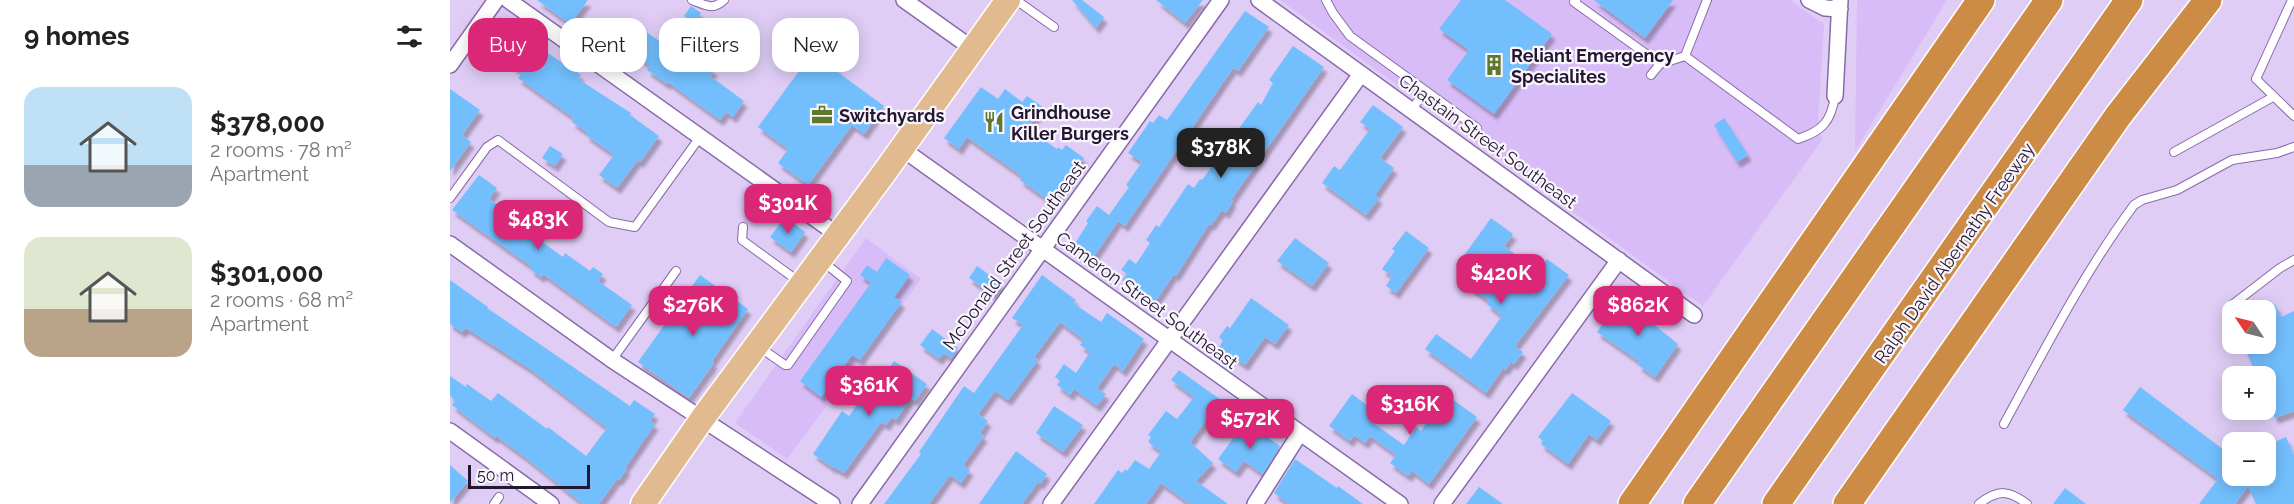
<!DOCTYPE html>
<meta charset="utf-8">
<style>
:root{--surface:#fff;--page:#f6f6f6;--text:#222;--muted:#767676;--accent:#db2777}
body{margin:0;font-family:Raleway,sans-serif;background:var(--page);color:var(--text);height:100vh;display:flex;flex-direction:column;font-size:22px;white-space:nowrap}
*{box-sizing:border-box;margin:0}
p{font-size:20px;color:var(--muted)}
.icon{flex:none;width:33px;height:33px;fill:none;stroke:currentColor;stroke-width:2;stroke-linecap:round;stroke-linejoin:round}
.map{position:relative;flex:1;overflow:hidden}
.drawer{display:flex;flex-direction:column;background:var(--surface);width:450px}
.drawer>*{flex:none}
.hud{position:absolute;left:18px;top:18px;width:570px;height:54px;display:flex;gap:12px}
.needle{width:39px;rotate:305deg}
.controls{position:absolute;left:1772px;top:300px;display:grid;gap:12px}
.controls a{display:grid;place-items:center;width:54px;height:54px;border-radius:12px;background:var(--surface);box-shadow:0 3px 15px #0003;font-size:30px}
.scale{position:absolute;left:18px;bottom:15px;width:122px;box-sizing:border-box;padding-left:6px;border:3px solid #231730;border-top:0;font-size:16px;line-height:21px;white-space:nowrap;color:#231730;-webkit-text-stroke:4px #f9f6fd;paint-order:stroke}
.price{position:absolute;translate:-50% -51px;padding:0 14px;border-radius:12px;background:var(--accent);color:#fff;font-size:20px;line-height:39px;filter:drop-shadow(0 2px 3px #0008)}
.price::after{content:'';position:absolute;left:50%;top:36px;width:18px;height:14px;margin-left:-9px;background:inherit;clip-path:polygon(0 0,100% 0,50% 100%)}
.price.selected{background:#222;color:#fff}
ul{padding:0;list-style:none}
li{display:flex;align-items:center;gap:18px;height:150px;padding:0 24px}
li span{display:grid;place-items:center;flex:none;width:168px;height:120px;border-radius:18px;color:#555}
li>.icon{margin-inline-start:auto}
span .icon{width:72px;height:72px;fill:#fffc;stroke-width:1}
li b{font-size:26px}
h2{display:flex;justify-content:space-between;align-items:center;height:72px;padding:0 24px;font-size:26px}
.chip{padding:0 21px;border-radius:18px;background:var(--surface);box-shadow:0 3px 15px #0003;font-size:21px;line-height:54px}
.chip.selected{background:var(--accent);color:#fff}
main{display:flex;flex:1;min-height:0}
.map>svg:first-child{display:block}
.built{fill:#d7bcf7}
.building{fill:#73bffe;filter:url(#shadow)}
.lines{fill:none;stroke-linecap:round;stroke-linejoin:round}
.lane-casing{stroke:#876aa8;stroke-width:10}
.street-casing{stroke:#876aa8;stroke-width:18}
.primary-casing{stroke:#fff;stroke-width:27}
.highway-casing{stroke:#fff;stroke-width:30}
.lane{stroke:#fff;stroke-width:8}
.street{stroke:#fff;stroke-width:15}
.primary{stroke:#e1ba90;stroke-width:24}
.highway{stroke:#cd8c46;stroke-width:27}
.labels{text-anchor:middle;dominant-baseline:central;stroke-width:4.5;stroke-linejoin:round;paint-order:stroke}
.poi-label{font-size:18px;font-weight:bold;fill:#231730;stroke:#f9f6fd;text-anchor:start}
.street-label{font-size:18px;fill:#231730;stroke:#f9f6fd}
</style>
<main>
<section class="drawer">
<h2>9 homes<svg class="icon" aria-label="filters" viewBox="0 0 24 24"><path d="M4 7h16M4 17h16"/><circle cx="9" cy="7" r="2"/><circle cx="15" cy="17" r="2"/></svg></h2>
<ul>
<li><span style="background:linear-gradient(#bfe0f5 65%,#9aa5b1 0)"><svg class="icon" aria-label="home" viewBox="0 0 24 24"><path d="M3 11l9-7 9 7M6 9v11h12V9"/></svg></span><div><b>$378,000</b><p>2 rooms · 78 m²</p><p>Apartment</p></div></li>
<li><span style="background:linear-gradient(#dfe7d0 60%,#b9a48a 0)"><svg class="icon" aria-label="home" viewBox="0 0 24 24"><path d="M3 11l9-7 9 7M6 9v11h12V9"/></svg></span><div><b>$301,000</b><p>2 rooms · 68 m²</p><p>Apartment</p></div></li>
</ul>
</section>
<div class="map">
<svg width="1844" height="504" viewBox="0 0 1844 504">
<defs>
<filter id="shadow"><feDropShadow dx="3.5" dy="6" stdDeviation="1.5" flood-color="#0004"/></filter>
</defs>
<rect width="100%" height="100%" fill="#dfcdf6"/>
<!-- built -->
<path class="built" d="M830 0H1340L1374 24 1368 122 1372 140 1253 306Z
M1407 0H1497L1405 151Z
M416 238 471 279 337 459 285 423Z"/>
<!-- building -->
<path class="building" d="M87 0H138L120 24Z
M622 0H632L654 17 646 28Z
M706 0H753L735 23Z
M1011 0H1055L1102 34 1044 114 997 80 1019 50 989 29Z
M1144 0H1223L1195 38Z
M241 6 251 13 244 24 234 16Z
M795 11 819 27 788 71 783 68 675 226 668 221 643 258 624 245 638 223 636 221 647 206 659 215 679 187 676 185 692 162 678 153 700 121 703 123 709 115 717 120Z
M50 17 74 34 72 36 131 75 128 79 181 113 180 115 209 136 190 162 188 160 167 188 149 175 164 155 136 135 138 133 122 122 124 118 68 78 72 73 52 58 48 64 27 49Z
M177 24 183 29 186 25 215 45 221 36 241 50 239 53 264 70 260 76 294 101 283 117 276 112 270 120 218 82 217 84 197 70 200 66 165 40Z
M843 46 874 67 781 200 783 201 776 213 772 210 761 225 759 224 726 276 724 274 705 302 699 298 698 300 672 280 677 274 671 270 679 259 686 264 700 243 696 240 706 225 709 227 738 184 744 188 750 179 752 180 808 102 811 105 823 83 819 80Z
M363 52 388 69 386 71 434 106 414 134 402 125 358 185 328 163 338 149 308 127Z
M531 87 548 99 555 89 572 102 577 96 593 107 577 129 607 149 608 147 612 150 616 145 634 158 607 199 602 195 598 200 570 180 572 176 517 137 509 149 494 138Z
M0 89 30 110 12 135 21 142 0 171Z
M923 105 953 127 930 158 944 168 925 195 929 198 916 215 872 183 884 166 890 170 920 129 910 122Z
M1274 118 1298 155 1287 162 1264 125Z
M100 146 113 154 105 166 92 158Z
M29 175 47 188 39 199 69 219 77 208 91 218 81 234 113 257 115 253 140 271 143 267 153 274 148 281 182 305 166 327 93 274 91 277 80 269 82 267 2 210Z
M335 217 355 232 341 252 320 237Z
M1041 218 1063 234 1054 246 1088 271 1097 259 1119 275 1065 346 1073 352 1064 364 1061 362 1055 370 1053 368 1036 393 975 349 986 334 1021 359 1052 316 1037 304 1039 301 1014 283 1029 263 1015 254Z
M956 231 979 248 946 293 936 286 942 276 932 269 945 251 942 249Z
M845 238 879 263 862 286 827 261Z
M436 258 460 275 444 297 452 302 410 360 402 355 371 397 350 381 421 283 410 275 417 265 427 272Z
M527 266 552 284 543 295 519 278Z
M250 275 298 309 262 361 264 363 239 398 188 362Z
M592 275 626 300 623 303 651 322 657 313 694 339 681 359 673 371 664 364 647 388 656 394 647 406 624 389 620 395 607 385 610 381 605 377 614 364 626 373 640 352 630 345 634 340 610 322 584 357 588 360 558 400 545 391 528 414 538 421 530 433 534 436 513 465 520 470 511 483 500 475 479 504H434L471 454 469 452 514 386 524 393 573 325 562 318Z
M0 280 38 307 37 308 180 406 184 400 205 414 200 421 205 424 175 468 177 469 169 480 167 479 149 504H133L75 457 46 436 45 438 2 405 6 400 0 396V376L16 387 17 384 41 401 48 393 97 429 98 427 136 456 157 428 80 369 16 328 12 332 0 324Z
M801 298 839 325 825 344 815 337 795 365 769 347 773 341 769 337 777 326 780 328Z
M1171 298 1228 344 1205 377 1188 365 1190 362 1147 332Z
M1825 304 1831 317 1844 311V411L1825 418 1815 394V376H1807L1793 344H1815V309Z
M482 329 508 348 501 358 494 353 489 359 470 345Z
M444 361 477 384 465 401 461 398 446 420 442 417 436 425 431 422 394 473 384 467 383 468 363 454 392 411 399 416 419 388 423 391Z
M729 370 771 400 740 442 763 463 746 481 778 504H740L711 483 696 504H644L668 470 672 473 675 469 677 471 685 460 699 469 711 452 698 442 701 437 698 435 716 411 727 419 744 397 721 380Z
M1690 387 1782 456V476H1815V446L1836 437 1844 455V504H1806L1798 486 1785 504H1749L1768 479 1673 410Z
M1122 393 1161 421 1147 440 1139 434 1118 464 1091 444 1093 441 1088 437Z
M902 394 922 409 916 418 954 445 966 427 971 431 988 405 995 409 1002 399 1027 417 979 484 962 471 958 476 940 463 946 455 920 436 915 443 904 435 900 441 879 426Z
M604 406 633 425 613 452 586 433Z
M795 422 830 446 813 474 794 461 786 472 768 459Z
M566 451 597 474 590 484 588 482 572 504H529Z
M845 459 887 488 888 486 913 504H839L824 493Z
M0 465 18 481 0 503Z
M1029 487 1053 504H1016Z
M1615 488 1636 504H1603Z"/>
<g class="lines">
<defs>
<path id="lane" d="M242 0C255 5 263 11 274 0
M566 0 604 27
M876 0 883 13 900 36 976 91 961 110
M1126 0 1124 2 1210 64 1235 56
M1257 0 1235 56 1348 139C1372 131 1381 122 1385 96
M1842 0 1806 79 1844 116
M1201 75 1210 64
M976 91 1027 128
M1724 152 1823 97
M0 198 37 147 48 140 159 222 185 227 250 137
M293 227 292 240 348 281
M1782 305 1830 268 1844 260
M308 346 335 365H338L397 281 372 261
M162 360 226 271
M1554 424C1595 349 1633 274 1684 205L1692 200 1727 190 1782 160 1827 153 1844 147
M44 504 49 497
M1529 504C1548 489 1559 490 1577 504"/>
<path id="street" d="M58 0 388 235
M454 0 523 49
M809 0 1244 315
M1359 0 1375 8 1390 9
M0 65 46 0
M1385 96 1390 0
M451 148 950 504
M0 244 162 360 382 504
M0 431 101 504
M410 504 771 0
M601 504 911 74
M805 504 850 433
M992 504 1169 260"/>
<path id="primary" d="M193 504 252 419 434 173 558 0"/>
<path id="highway" d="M1182 504 1531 0
M1247 504 1599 0
M1326 504 1679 0
M1397 504 1668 116 1758 0"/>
</defs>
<!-- lane casing -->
<use href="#lane" class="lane-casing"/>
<!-- street casing -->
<use href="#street" class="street-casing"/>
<!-- primary casing -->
<use href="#primary" class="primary-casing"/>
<!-- highway casing -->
<use href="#highway" class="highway-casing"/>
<!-- lane -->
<use href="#lane" class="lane"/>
<!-- street -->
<use href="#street" class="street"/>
<!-- primary -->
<use href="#primary" class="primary"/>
<!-- highway -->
<use href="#highway" class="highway"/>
</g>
<!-- icons -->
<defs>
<symbol id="building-bare" viewBox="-9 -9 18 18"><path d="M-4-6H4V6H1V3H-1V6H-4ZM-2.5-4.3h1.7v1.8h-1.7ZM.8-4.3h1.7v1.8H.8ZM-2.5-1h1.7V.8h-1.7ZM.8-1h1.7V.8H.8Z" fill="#5f782b" stroke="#f9f6fd" stroke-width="2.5" paint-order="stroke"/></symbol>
<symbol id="office-bare" viewBox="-9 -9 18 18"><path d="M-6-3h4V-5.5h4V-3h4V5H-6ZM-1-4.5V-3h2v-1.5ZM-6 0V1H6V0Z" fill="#5f782b" stroke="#f9f6fd" stroke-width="2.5" paint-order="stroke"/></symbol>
<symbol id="restaurant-bare" viewBox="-9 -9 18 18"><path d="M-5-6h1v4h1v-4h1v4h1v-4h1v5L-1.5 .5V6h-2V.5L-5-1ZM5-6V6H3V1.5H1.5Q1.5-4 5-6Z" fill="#5f782b" stroke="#f9f6fd" stroke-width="2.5" paint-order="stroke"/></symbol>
</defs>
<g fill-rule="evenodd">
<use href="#building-bare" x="1029" y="50" width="30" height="30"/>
<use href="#office-bare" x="357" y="100" width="30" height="30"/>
<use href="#restaurant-bare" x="529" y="107" width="30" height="30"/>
</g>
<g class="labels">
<!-- poi labels -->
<g class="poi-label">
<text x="1061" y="55">Reliant Emergency<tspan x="1061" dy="21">Specialites</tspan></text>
<text x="561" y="112">Grindhouse<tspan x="561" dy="21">Killer Burgers</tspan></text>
<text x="389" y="115">Switchyards</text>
</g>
<!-- street labels -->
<g class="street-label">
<text transform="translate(1038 141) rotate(36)">Chastain Street Southeast</text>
<text transform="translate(1504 253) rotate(-55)">Ralph David Abernathy Freeway</text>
<text transform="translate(564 255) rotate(-54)">McDonald Street Southeast</text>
<text transform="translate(697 300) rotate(36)">Cameron Street Southeast</text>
</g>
</g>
</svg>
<div class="controls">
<a><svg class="needle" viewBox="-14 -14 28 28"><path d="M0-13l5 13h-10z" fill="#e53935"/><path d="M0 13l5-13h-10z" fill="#767676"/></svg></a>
<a>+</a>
<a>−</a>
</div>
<div class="scale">50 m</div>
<b class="price selected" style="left:771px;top:179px">$378K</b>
<b class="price" style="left:338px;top:235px">$301K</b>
<b class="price" style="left:88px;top:251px">$483K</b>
<b class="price" style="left:1051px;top:305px">$420K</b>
<b class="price" style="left:243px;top:337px">$276K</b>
<b class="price" style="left:1188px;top:337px">$862K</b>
<b class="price" style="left:419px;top:417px">$361K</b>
<b class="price" style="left:960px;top:436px">$316K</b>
<b class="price" style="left:800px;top:450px">$572K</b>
<div class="hud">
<a class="chip selected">Buy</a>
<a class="chip">Rent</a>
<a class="chip">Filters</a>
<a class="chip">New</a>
</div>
</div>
</main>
